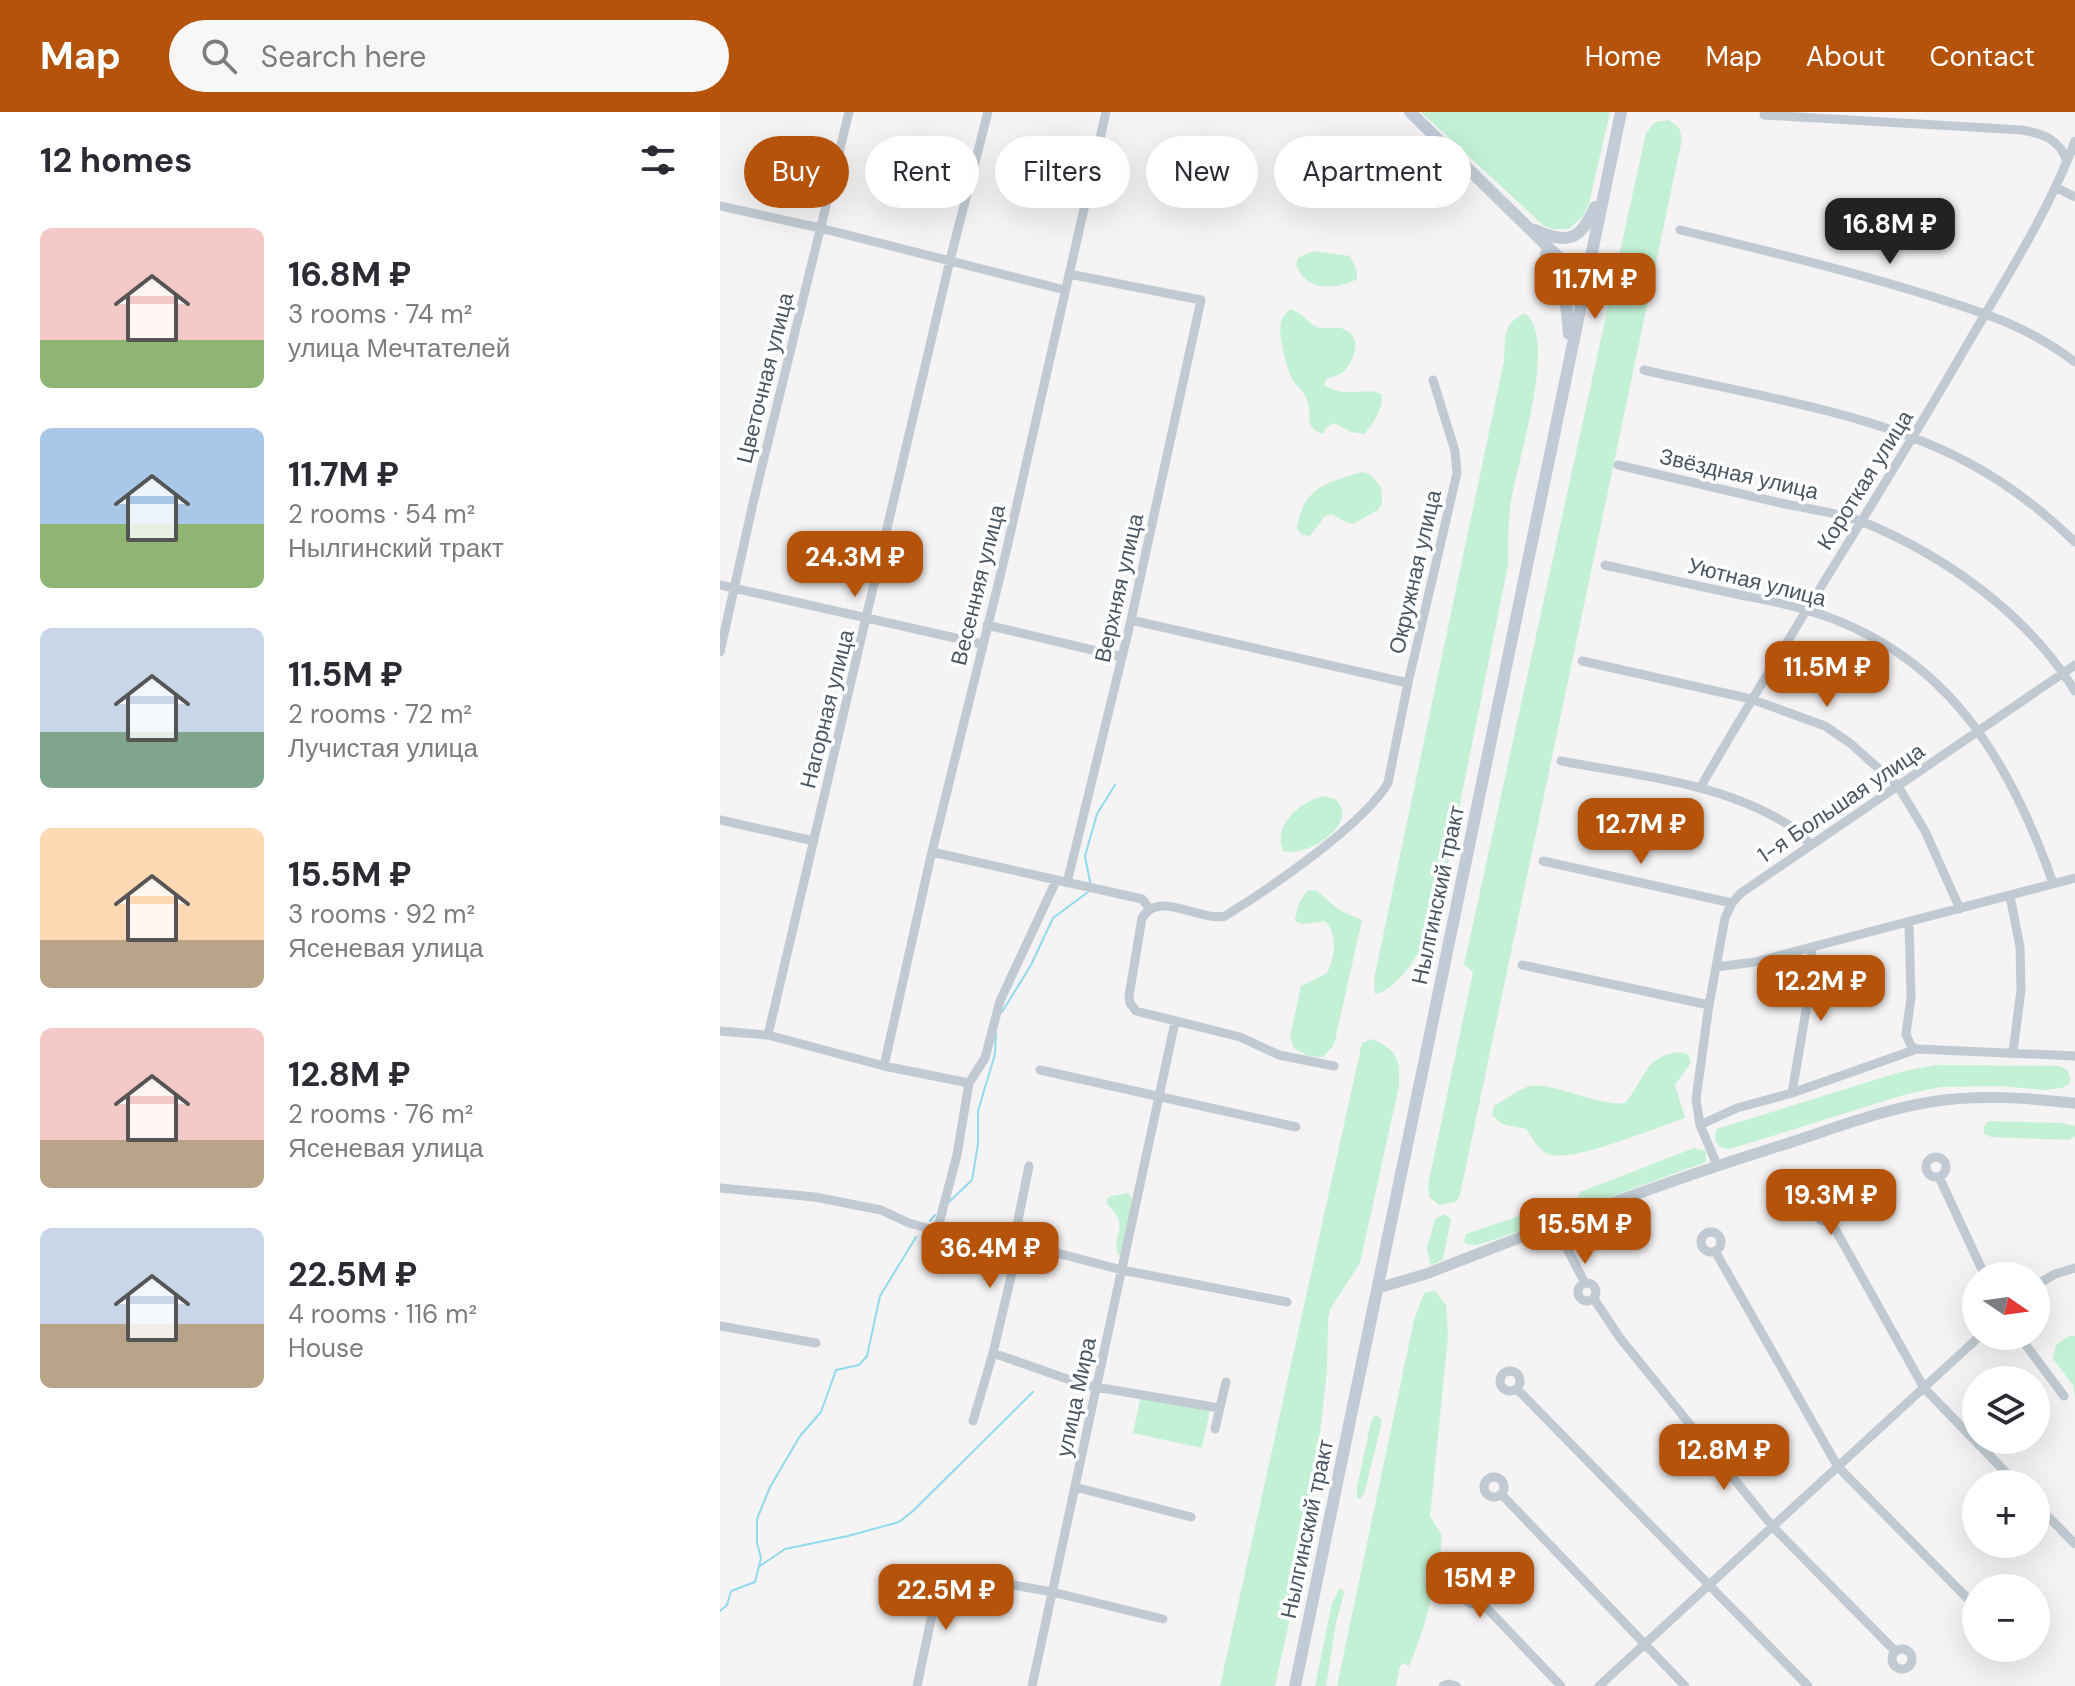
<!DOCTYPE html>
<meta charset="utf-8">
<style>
:root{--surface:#fff;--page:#f7f7f7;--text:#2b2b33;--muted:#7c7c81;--accent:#b45309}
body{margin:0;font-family:"DM Sans",sans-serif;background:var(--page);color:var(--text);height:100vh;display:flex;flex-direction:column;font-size:30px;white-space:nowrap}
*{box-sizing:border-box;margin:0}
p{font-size:26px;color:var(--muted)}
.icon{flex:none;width:44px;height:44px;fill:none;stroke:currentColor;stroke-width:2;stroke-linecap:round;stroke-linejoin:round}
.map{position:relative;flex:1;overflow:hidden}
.panel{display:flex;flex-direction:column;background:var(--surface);width:720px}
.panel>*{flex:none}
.top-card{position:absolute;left:24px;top:24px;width:760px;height:72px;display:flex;gap:16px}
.needle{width:52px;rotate:103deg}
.buttons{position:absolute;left:1242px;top:1150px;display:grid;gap:16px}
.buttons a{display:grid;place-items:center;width:88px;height:88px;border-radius:50%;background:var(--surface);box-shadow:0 8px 32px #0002;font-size:40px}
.price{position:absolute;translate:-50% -68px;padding:0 18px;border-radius:16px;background:var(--accent);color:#fff;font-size:26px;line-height:52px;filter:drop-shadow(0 2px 4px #0008)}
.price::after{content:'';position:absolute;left:50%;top:48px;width:24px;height:18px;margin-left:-12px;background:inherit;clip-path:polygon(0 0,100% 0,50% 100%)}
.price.on{background:#222;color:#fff}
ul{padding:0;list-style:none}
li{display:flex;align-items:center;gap:24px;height:200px;padding:0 40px}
li span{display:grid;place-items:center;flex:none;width:224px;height:160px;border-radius:12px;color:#555}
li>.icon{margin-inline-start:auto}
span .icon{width:96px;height:96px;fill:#fffc;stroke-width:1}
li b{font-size:34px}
h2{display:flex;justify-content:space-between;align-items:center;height:96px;padding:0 40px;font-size:34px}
.chip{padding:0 28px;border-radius:36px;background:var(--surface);box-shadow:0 8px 32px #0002;font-size:28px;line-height:72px}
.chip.on{background:var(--accent);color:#fff}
header{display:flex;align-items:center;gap:48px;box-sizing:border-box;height:112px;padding:0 40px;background:var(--accent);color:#fff}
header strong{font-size:38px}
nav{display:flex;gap:44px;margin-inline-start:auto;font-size:28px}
.search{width:560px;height:72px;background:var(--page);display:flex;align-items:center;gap:20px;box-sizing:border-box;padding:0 28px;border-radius:44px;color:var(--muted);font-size:30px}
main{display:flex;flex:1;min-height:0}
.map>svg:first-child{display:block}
.green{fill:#c3f1d5}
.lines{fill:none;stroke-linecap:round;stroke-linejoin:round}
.stream{stroke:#90daee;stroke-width:2}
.minor{stroke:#c1cad2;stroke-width:9}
.tertiary{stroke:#c1cad2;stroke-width:11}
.secondary{stroke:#c1cbd6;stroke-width:12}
.labels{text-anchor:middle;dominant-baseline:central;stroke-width:7;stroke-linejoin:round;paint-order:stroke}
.street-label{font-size:22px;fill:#4a5661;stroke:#fff}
</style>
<header>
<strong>Map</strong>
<div class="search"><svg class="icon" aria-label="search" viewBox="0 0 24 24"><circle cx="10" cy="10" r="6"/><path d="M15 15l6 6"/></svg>Search here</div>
<nav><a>Home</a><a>Map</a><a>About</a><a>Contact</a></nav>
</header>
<main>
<section class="panel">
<h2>12 homes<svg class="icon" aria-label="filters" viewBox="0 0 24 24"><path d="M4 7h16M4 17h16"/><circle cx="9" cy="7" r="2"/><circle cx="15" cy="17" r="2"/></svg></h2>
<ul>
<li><span style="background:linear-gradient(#f6c9c9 70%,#8fb573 0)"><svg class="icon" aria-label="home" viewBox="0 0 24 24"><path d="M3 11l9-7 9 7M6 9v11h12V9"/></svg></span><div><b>16.8M ₽</b><p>3 rooms · 74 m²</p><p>улица Мечтателей</p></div></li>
<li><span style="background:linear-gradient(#a9c7e8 60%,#8fb573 0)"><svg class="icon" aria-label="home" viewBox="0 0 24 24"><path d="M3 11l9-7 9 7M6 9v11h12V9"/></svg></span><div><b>11.7M ₽</b><p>2 rooms · 54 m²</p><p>Нылгинский тракт</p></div></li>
<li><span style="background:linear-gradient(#c9d6e8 65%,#7fa58c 0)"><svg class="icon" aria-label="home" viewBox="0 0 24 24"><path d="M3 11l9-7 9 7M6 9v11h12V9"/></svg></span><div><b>11.5M ₽</b><p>2 rooms · 72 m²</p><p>Лучистая улица</p></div></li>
<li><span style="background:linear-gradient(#ffd9b3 70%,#b9a48a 0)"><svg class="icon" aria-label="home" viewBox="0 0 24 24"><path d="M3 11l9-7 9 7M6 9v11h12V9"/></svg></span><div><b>15.5M ₽</b><p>3 rooms · 92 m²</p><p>Ясеневая улица</p></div></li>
<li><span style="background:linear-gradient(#f6c9c9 70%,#b9a48a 0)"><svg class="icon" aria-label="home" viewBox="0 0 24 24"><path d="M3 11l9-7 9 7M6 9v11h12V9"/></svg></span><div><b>12.8M ₽</b><p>2 rooms · 76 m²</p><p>Ясеневая улица</p></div></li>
<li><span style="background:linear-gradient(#c9d6e8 60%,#b9a48a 0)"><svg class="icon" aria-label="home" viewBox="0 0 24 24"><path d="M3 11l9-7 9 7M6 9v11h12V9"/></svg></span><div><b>22.5M ₽</b><p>4 rooms · 116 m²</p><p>House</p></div></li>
</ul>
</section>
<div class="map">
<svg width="1355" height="1574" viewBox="0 0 1355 1574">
<rect width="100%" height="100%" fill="#f5f3f3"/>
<!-- green -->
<path class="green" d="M701 0H890L869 91 863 104 849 117H833L823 113Z
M949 8 959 16 962 27 740 1083 736 1090 719 1093 709 1085 708 1073 753 860 744 853 926 21 935 10Z
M593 139 630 144 637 159V167C615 178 587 180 576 153L578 146Z
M570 197C582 200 586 210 597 215 607 219 618 212 628 219 642 229 633 250 624 259 619 264 612 265 606 267L604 273C629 288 643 274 661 282 665 293 653 313 644 322L631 320 614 311 607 315 603 322C584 315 592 306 588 291 587 283 579 276 574 270 567 258 556 220 562 207 563 205 568 199 570 197Z
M805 201C840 229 794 356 790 397 788 415 788 434 788 453L717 806C707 828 681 878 655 882L654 867 784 249C786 225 781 213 805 201Z
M642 360 650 362 661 375 662 391 658 398 633 412 625 410 612 402 605 404 590 424 582 423 577 417C583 374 607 371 642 360Z
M604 684 615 687C619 691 624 698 622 705 618 724 582 745 563 739 552 713 581 689 604 684Z
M588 778 597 779 619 798 642 808 614 933 603 945 588 944 574 936 570 925 581 874 607 861C615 846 618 822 605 809L584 812 576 810 575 807 579 791Z
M653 927C678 940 680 946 679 974L640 1151 610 1197 608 1208 607 1257 590 1415 555 1574H500L642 931Z
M958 940 968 942 971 950 955 973 965 1006C937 1015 857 1049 831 1043 820 1041 812 1025 806 1017L782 1012 772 1003 774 994C785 988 796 979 807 975 829 967 876 995 905 991 926 967 922 946 958 940Z
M1215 953 1339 954C1348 957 1351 961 1350 971L1342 976 1325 978 1278 974 1221 975 1187 982 1010 1037C997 1036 992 1029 997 1017L1184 959Z
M1268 1009 1342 1011 1355 1014V1024L1349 1028 1271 1025 1264 1022V1015Z
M974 1036 986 1039V1050L871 1092 862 1093 856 1090 860 1080Z
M409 1081 413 1089 401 1141 398 1143C392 1119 411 1114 387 1092V1087L391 1084Z
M808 1101 817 1107 814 1114 758 1133 746 1132 744 1129 746 1122Z
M725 1102 731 1107 723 1147 713 1153 710 1152 707 1136 715 1107Z
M715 1179 726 1193 728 1224 710 1404 722 1424C719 1464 705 1518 689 1554L684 1551 680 1554 676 1574H617L694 1208 704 1181Z
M1349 1224H1355V1286L1353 1273 1333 1247 1336 1233Z
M421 1283 490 1298 482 1336 413 1321Z
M655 1303 661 1306V1314L645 1379 641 1386 637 1387V1375L651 1310Z
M619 1477H622L624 1481 616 1511 606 1574H595L612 1491Z"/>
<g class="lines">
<!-- stream -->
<path class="stream" d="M370 770 365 744 377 702 395 673
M282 900 311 853 333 806 368 780
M229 1090 252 1068 258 1032V999L275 942 276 921
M210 1109 215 1103
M40 1454 65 1437 128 1424 179 1410 193 1399 313 1280
M0 1499 7 1493 11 1479 35 1470 41 1446 37 1431V1407L50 1375 80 1324 101 1300 116 1258 139 1253 147 1244 160 1184 196 1125"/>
<!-- minor -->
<path class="minor" d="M1044 3 1302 18C1324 22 1339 27 1347 49
M1337 76 1355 85
M0 94 100 116 345 178
M960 118C1042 138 1124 157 1204 182 1264 201 1304 212 1355 250
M924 258C1027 282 1154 300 1247 350 1287 371 1323 399 1355 430
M898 353C954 366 1010 379 1065 392 1090 397 1119 401 1143 410 1226 444 1307 502 1355 579
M885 453C929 463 972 473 1016 482 1040 487 1064 491 1087 498 1225 539 1288 644 1333 771
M0 473 262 532
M411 508 688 571 737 361 735 339 713 268
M267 513 402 545
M0 540 34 387 129 0
M862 549 1031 587 1105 614 1130 631 1178 674 1205 719 1240 797
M841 649C914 663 997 670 1062 709 1073 715 1082 725 1091 732
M980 676C1066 526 1161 383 1247 233 1286 166 1328 101 1355 29
M0 708 94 729
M212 740 422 787 430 797
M823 749 1012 791
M347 771 411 508 481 188 349 162
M1290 784 1300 835 1301 878 1293 940
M1189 811 1191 886 1186 922 1191 934 1197 937
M802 853 989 893
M996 855 1035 850 1355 766
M0 919 48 923 164 954 249 971
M48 923 230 148 268 0
M164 954 210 748 287 436 386 0
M614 954 559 943 520 925 416 899 410 891 409 884 422 806C439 777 479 810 505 804 549 777 643 713 668 671L688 571
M320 958 576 1015
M1072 981 1088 887 1092 836
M980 1013 1017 996 1072 981 1197 937 1355 944
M1206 1055a10 10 0 1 1 20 0a10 10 0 1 1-20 0Z
M997 1053 980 1013 976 987 989 893 1005 806 1012 791 1021 781 1355 553
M1219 1065 1265 1164
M0 1076 95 1085 161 1098 189 1111 217 1119 299 1131 402 1158 567 1190
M1095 1099a10 10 0 1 1 20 0a10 10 0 1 1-20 0Z
M1110 1108 1204 1276 1297 1372
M834 1112 865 1171
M217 1119 237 1043 249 971 265 946 280 889 336 769
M981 1130a10 10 0 1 1 20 0a10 10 0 1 1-20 0Z
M995 1139 1118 1355 1256 1495
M858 1180a9 9 0 1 1 18 0a9 9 0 1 1-18 0Z
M1316 1173 1335 1162 1355 1156
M874 1187 900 1226 1053 1415 1175 1539
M0 1214 96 1231
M1299 1224 1344 1284
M273 1241 364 1273 499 1296
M780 1269a10 10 0 1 1 20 0a10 10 0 1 1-20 0Z
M797 1277 1088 1574
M253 1309 273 1241 299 1131 297 1113 309 1054
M495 1317 506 1270
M764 1375a10 10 0 1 1 20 0a10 10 0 1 1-20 0Z
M355 1375 471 1405
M781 1382 965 1574
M1316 1392 1355 1432
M744 1482a10 10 0 1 1 20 0a10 10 0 1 1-20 0Z
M761 1490 841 1574
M1172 1547a10 10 0 1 1 20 0a10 10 0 1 1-20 0Z
M197 1574 221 1460 332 1480 443 1507
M312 1574 455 910
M723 1574 729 1572 736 1574
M879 1574 1260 1224"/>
<!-- tertiary -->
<path class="tertiary" d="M658 1176 706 1162C821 1117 935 1073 1053 1036 1105 1020 1156 999 1210 990 1258 982 1307 986 1355 991"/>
<!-- secondary -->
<path class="secondary" d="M690 0 864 170
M815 118C848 133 861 128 875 95
M826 142C846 170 846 189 849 222
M575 1574 901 0"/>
</g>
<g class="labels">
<!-- street labels -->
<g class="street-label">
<text transform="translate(45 266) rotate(-76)">Цветочная улица</text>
<text transform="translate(1019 362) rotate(13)">Звёздная улица</text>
<text transform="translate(1145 368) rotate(-58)">Короткая улица</text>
<text transform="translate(695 460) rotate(-77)">Окружная улица</text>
<text transform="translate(1037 470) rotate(14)">Уютная улица</text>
<text transform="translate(258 473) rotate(-76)">Весенняя улица</text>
<text transform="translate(399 476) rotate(-77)">Верхняя улица</text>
<text transform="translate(107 597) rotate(-76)">Нагорная улица</text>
<text transform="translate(1121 691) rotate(-34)">1-я Большая улица</text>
<text transform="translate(718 783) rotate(-78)">Нылгинский тракт</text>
<text transform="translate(356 1285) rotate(-78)">улица Мира</text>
<text transform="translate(587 1417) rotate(-78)">Нылгинский тракт</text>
</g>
</g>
</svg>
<div class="buttons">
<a><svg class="needle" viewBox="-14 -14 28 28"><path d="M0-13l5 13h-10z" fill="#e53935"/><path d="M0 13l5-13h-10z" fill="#7c7c81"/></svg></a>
<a><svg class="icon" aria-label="layers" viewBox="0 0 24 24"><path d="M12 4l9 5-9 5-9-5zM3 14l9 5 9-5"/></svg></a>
<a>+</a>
<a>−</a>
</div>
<b class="price on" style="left:1170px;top:154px">16.8M ₽</b>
<b class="price" style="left:875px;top:209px">11.7M ₽</b>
<b class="price" style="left:135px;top:487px">24.3M ₽</b>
<b class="price" style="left:1107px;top:597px">11.5M ₽</b>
<b class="price" style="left:921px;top:754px">12.7M ₽</b>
<b class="price" style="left:1101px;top:911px">12.2M ₽</b>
<b class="price" style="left:1111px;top:1125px">19.3M ₽</b>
<b class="price" style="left:865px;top:1154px">15.5M ₽</b>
<b class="price" style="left:270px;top:1178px">36.4M ₽</b>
<b class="price" style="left:1004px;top:1380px">12.8M ₽</b>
<b class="price" style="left:760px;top:1508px">15M ₽</b>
<b class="price" style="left:226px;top:1520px">22.5M ₽</b>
<div class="top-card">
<a class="chip on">Buy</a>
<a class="chip">Rent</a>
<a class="chip">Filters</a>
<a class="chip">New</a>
<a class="chip">Apartment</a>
</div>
</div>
</main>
